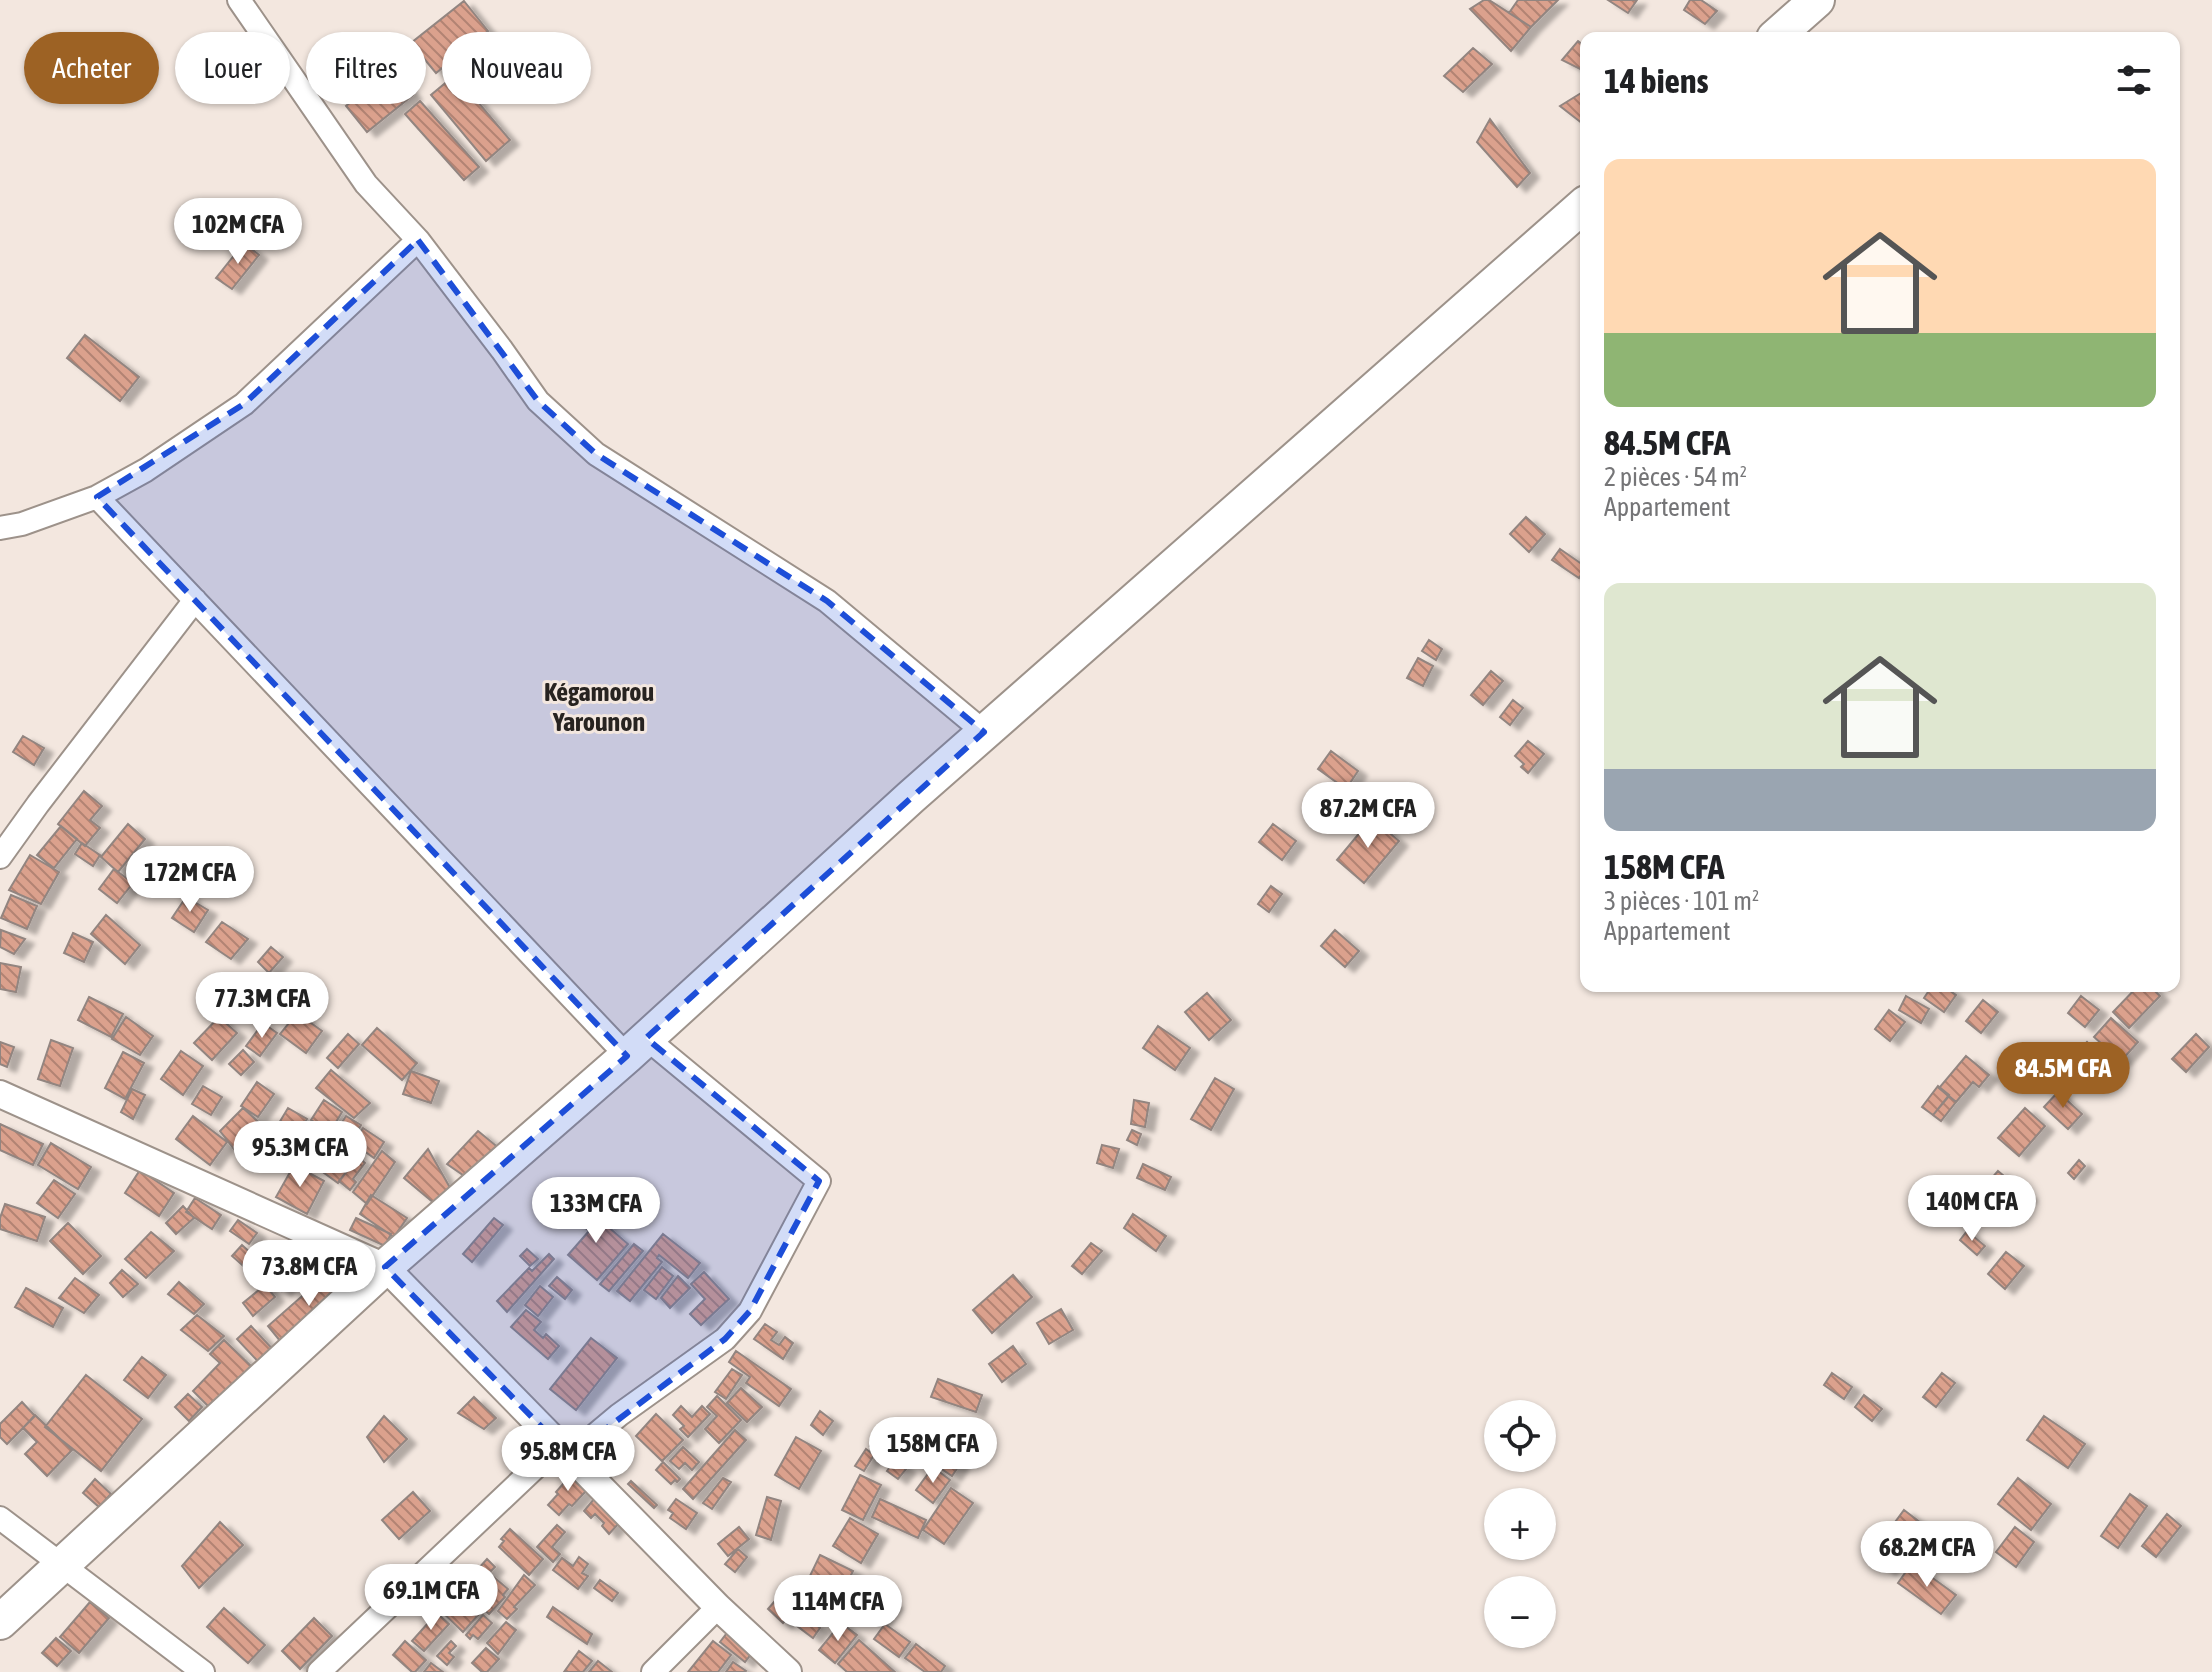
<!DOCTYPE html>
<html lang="fr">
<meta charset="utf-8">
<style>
:root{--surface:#fff;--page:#f2f2f2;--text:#202124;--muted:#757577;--accent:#9d6224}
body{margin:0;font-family:"Asap Condensed",sans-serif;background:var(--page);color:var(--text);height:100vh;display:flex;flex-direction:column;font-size:30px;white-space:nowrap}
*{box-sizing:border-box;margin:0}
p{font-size:26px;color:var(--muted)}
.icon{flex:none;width:44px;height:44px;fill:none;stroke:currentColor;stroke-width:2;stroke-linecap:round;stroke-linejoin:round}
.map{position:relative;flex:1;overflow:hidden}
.details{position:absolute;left:1580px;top:32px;width:600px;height:960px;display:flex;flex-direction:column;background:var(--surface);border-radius:16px;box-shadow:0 2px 6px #0004}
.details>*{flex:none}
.top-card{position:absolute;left:24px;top:32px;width:760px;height:72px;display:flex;gap:16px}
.controls{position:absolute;left:1484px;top:1400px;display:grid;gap:16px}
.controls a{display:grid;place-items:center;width:72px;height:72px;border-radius:50%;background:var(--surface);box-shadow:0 2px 6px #0004;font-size:40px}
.price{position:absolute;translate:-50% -68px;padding:0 18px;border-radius:28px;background:#fff;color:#222;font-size:26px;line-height:52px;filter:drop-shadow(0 2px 4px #0008)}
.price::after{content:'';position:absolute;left:50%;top:48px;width:24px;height:18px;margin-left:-12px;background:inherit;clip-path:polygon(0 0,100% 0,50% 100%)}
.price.on{background:var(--accent);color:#fff}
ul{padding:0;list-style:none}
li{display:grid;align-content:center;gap:16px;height:424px;padding:0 24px}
li span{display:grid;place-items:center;height:248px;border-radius:16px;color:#555}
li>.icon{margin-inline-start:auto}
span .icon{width:144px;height:144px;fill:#fffc;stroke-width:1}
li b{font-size:34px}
h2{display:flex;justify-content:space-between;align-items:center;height:96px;padding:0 24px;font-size:34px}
.pill{padding:0 28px;border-radius:36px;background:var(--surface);box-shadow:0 2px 6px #0004;font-size:28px;line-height:72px}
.pill.on{background:var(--accent);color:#fff}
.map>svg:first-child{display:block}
.building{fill:url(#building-back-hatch);stroke:#928580;stroke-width:2;filter:url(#shadow)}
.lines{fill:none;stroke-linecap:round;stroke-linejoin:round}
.minor-casing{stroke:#9d928a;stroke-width:26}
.tertiary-casing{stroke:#9d928a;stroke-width:30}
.primary-casing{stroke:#9d928a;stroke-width:38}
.minor{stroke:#fff;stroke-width:22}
.tertiary{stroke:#fff;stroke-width:26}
.primary{stroke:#fff;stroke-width:34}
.marked{fill:#1d4ed8;fill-opacity:0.2;stroke:#1d4ed8;stroke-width:6;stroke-dasharray:16 10;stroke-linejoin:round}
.labels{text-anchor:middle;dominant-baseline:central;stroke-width:6;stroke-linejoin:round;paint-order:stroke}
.neighbourhood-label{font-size:26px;font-weight:bold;fill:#272320;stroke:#f3e7df}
</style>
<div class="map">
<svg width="2212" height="1672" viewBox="0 0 2212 1672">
<defs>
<pattern id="building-back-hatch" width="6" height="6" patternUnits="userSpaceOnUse" patternTransform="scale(2)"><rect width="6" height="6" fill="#dba18d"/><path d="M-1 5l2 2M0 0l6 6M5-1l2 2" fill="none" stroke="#b28373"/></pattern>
<filter id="shadow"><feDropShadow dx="9" dy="5" stdDeviation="2" flood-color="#0004"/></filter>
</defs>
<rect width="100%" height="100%" fill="#f3e7df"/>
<!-- building -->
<path class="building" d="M1484 0H1489L1531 27 1511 51 1470 9Z
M1518 0H1558L1531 27 1509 13Z
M1608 0H1637L1628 13Z
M1690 0H1701L1717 11 1705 24 1684 10Z
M464 1 488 31 436 73 411 43Z
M1578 41 1586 47V72L1562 60Z
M1473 48 1492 64 1463 92 1444 76Z
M392 69 413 95 367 132 346 106Z
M455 75 510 140 486 161 431 95Z
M1586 90V121L1583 124 1560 106Z
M420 101 479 167 464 180 405 114Z
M1490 119 1530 173 1517 187 1477 142Z
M244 243 259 255 232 289 216 278Z
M85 335 139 377 120 401 67 358Z
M1526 517 1545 534 1529 552 1510 534Z
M1560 549 1586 567 1579 578 1552 560Z
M1429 640 1442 649 1436 660 1422 651Z
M1418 658 1433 666 1423 686 1407 678Z
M1491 671 1503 681 1483 705 1471 695Z
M1513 700 1523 708 1510 725 1500 717Z
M23 736 44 748 34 765 13 752Z
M1528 741 1544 754 1528 773 1521 767 1524 764 1515 756Z
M1331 751 1358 771 1346 789 1318 769Z
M84 791 102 806 90 820 100 828 85 846 58 824Z
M1372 818 1399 841 1364 883 1337 860Z
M128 824 145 839 118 872 101 857Z
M1273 824 1296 841 1282 860 1259 842Z
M61 826 77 839 54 868 37 855Z
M82 843 100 855 93 866 75 854Z
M30 855 59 872 41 904 9 890Z
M114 869 133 883 117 903 99 889Z
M1271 886 1282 894 1269 912 1258 904Z
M11 895 37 906 27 929 1 918Z
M186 897 208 910 194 932 172 918Z
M106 915 140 945 125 964 91 934Z
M222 922 248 939 231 959 206 942Z
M1 930 25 939 14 954 0 947Z
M1335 930 1359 951 1345 967 1321 946Z
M73 933 93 942 84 962 64 953Z
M271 947 283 957 269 973 258 962Z
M0 963 21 967 16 992 0 989Z
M1932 986H1943L1956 995 1944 1012 1924 998Z
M2138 986H2150L2160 996 2129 1028 2113 1012Z
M1207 993 1231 1020 1209 1040 1185 1012Z
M1906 996 1929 1009 1921 1023 1899 1010Z
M2081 996 2099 1010 2085 1027 2068 1013Z
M89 997 123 1014 111 1037 78 1020Z
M1983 1000 1998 1012 1981 1033 1966 1021Z
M1889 1010 1905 1022 1890 1041 1875 1029Z
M297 1013 322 1031 306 1053 280 1034Z
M126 1017 153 1036 140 1055 112 1039Z
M219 1017 237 1033 212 1060 194 1043Z
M2111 1018 2138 1042 2121 1061 2094 1037Z
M263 1023 277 1033 260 1056 246 1046Z
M1158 1026 1190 1048 1175 1070 1143 1048Z
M377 1028 417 1063 402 1080 362 1045Z
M348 1034 359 1044 338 1068 327 1058Z
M2196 1034 2209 1047 2186 1072 2172 1059Z
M51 1040 73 1048 60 1086 38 1079Z
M0 1042 14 1047 7 1067 0 1064Z
M2087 1042 2098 1053 2080 1070 2070 1059Z
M243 1050 254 1062 241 1075 229 1064Z
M181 1051 203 1066 183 1095 161 1079Z
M123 1052 144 1063 125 1099 105 1088Z
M1966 1056 1989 1075 1979 1087 1973 1082 1956 1102 1939 1088Z
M331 1070 370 1103 354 1118 316 1088Z
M411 1071 439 1081 431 1103 403 1094Z
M1215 1078 1234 1089 1211 1130 1191 1119Z
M257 1082 274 1094 258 1117 241 1106Z
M203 1086 222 1097 211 1115 192 1104Z
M1938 1086 1949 1095 1933 1115 1922 1107Z
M132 1089 145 1095 133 1119 121 1112Z
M2058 1092 2082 1114 2068 1129 2044 1107Z
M1949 1096 1956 1102 1941 1121 1933 1115Z
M324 1100 342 1112 330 1132 311 1120Z
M1134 1100 1149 1103 1145 1127 1131 1124Z
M243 1108 263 1126 237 1153 220 1131Z
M288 1108 307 1119 281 1167 261 1153Z
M2025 1108 2045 1126 2019 1156 1998 1138Z
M193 1116 227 1142 210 1165 176 1139Z
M346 1116 361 1125 351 1142 335 1133Z
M0 1124 43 1144 33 1165 0 1150Z
M363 1128 384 1142 374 1158 353 1143Z
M1132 1130 1141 1134 1137 1145 1127 1140Z
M478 1131 500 1149 470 1180 447 1164Z
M336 1138 356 1153 346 1165 327 1150Z
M51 1143 91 1167 78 1189 38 1165Z
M1102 1145 1119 1149 1113 1168 1097 1163Z
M321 1146 350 1167 338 1183 309 1162Z
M428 1149 453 1193 440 1208 404 1178Z
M382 1151 395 1162 367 1204 353 1192Z
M358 1157 365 1163 353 1179 356 1182 350 1190 339 1181Z
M2079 1160 2085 1166 2074 1179 2068 1173Z
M1143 1164 1171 1177 1165 1190 1137 1178Z
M294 1165 324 1181 307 1214 276 1197Z
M140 1170 174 1193 159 1216 125 1193Z
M1998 1171 2028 1196 2014 1213 1984 1187Z
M54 1180 75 1194 58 1218 37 1203Z
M1951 1183 1959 1190 1948 1203 1941 1196Z
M371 1195 407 1218 394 1237 360 1214Z
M195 1198 221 1215 212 1229 186 1212Z
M5 1204 45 1217 37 1241 0 1229V1218Z
M183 1206 194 1218 176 1234 166 1223Z
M584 1206 628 1244 597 1280 568 1255 589 1231 574 1218Z
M1133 1214 1166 1236 1156 1251 1124 1228Z
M356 1218 391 1234 385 1246 350 1230Z
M494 1218 503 1225 472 1262 463 1254Z
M238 1220 257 1233 249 1244 230 1231Z
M68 1223 101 1256 83 1274 50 1241Z
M1967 1231 1985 1246 1977 1255 1960 1240Z
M151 1232 174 1251 146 1278 125 1259Z
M663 1234 700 1263 688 1278 659 1255 657 1258 662 1262 630 1301 617 1291Z
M1091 1243 1102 1251 1082 1274 1072 1266Z
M634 1244 643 1251 609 1291 600 1284Z
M242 1245 267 1268 257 1278 232 1256Z
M527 1249 538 1259 530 1266 520 1256Z
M313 1251 327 1260 315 1277 302 1268Z
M2006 1252 2024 1266 2005 1289 1988 1274Z
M549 1254 554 1259 507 1312 497 1301 529 1268 532 1271Z
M285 1259 296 1270 290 1275 294 1279 282 1291 268 1276Z
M662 1267 673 1276 656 1299 644 1290Z
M333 1269 351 1290 285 1347 268 1326Z
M122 1270 138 1284 123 1297 110 1283Z
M704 1272 729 1299 701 1325 690 1314 705 1299 691 1284Z
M1013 1275 1032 1297 992 1333 973 1310Z
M678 1276 690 1288 670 1308 661 1298Z
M557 1277 572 1290 565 1299 549 1286Z
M75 1278 99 1295 84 1313 59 1298Z
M179 1282 204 1304 194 1314 168 1294Z
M265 1285 275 1297 253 1316 243 1303Z
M540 1286 553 1297 538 1316 525 1305Z
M26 1288 63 1308 53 1327 15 1307Z
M1061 1309 1073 1330 1049 1344 1037 1323Z
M526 1310 541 1322 534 1330 543 1338 546 1334 559 1346 548 1359 511 1327Z
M197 1315 224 1336 208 1351 181 1330Z
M765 1324 777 1332 771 1340 779 1345 785 1337 793 1343 783 1359 754 1339Z
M251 1326 278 1355 264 1368 237 1339Z
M591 1338 617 1358 576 1410 550 1389Z
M224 1340 251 1366 211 1409 193 1391 220 1363 210 1354Z
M1013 1346 1026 1364 1002 1382 989 1364Z
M736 1351 791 1389 779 1406 746 1383 750 1377 729 1362Z
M142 1357 166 1375 148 1398 124 1380Z
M732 1369 742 1375 726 1399 715 1392Z
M1832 1373 1852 1387 1844 1399 1824 1385Z
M1942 1373 1955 1383 1936 1407 1923 1397Z
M86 1375 142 1419 101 1471 45 1427Z
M938 1379 982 1395 976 1412 931 1397Z
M741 1388 762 1407 747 1422 727 1403Z
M188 1394 202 1407 189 1421 175 1407Z
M1864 1395 1882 1409 1872 1421 1855 1407Z
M717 1396 741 1420 719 1443 705 1429 717 1416 707 1407Z
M474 1397 496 1418 484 1429 458 1413Z
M22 1402 35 1416 7 1444 0 1437V1424Z
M681 1406 692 1417 702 1406 710 1414 688 1437 680 1429 684 1426 673 1415Z
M820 1411 833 1421 823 1435 811 1425Z
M656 1414 683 1440 662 1461 636 1436Z
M35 1415 72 1450 47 1476 25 1454 37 1442 23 1428Z
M384 1416 407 1439 384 1462 367 1437Z
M2044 1416 2085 1444 2068 1468 2027 1440Z
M613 1426 618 1431 614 1437 620 1443 617 1446 605 1435Z
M881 1429 895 1437 884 1455 870 1446Z
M735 1430 746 1440 693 1499 683 1489Z
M796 1437 821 1451 799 1489 775 1475Z
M932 1445 960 1464 952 1476 924 1457Z
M683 1447 699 1462 692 1470 685 1463 679 1469 670 1461Z
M866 1449 874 1455 864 1471 855 1466Z
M895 1460 907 1468 898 1479 887 1471Z
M663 1462 680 1479 677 1482 675 1480 671 1484 656 1470Z
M933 1467 950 1480 933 1503 916 1490Z
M577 1468 585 1476 578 1484 586 1491 572 1506 569 1504 559 1515 548 1505 558 1494 556 1492Z
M860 1475 881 1485 863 1520 842 1510Z
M723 1478 731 1482 712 1509 703 1503Z
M2018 1478 2051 1504 2031 1530 1998 1504Z
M95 1479 111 1494 99 1507 83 1493Z
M631 1481 657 1505 654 1508 628 1484Z
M951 1488 973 1503 944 1544 923 1530Z
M413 1492 430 1511 399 1539 382 1520Z
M2130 1494 2147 1506 2118 1548 2101 1536Z
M767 1497 781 1501 771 1540 756 1535Z
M594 1499 620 1522 609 1534 602 1526 604 1523 595 1514 591 1518 584 1511Z
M676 1499 697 1513 686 1529 670 1518 673 1513 668 1510Z
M880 1499 926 1520 918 1538 872 1517Z
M1904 1510 1921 1523 1904 1546 1887 1533Z
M2167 1514 2181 1526 2156 1557 2142 1546Z
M850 1518 878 1534 861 1563 833 1546Z
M220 1522 243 1545 199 1588 182 1566Z
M557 1525 565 1532 552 1547 560 1554 553 1562 537 1547Z
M739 1527 749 1539 728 1556 718 1544Z
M2015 1527 2034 1542 2016 1567 1996 1552Z
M510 1529 543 1559 529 1575 499 1547 504 1541 501 1539Z
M1888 1538 1902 1550 1887 1570 1872 1559Z
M738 1549 747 1557 735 1572 725 1564Z
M820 1555 853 1571 841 1596 808 1580Z
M579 1557 588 1564 582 1573 588 1576 578 1589 553 1570 562 1558 573 1566Z
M487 1559 495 1567 489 1573 508 1589 503 1595 505 1597 489 1614 460 1589Z
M1912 1563 1956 1595 1941 1614 1898 1583Z
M524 1575 535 1585 514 1607 517 1609 507 1619 498 1611Z
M600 1580 618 1593 612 1601 594 1588Z
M793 1580 809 1594 783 1623 768 1609Z
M454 1590 480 1613 463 1632 438 1608Z
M882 1594 894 1604 878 1625 866 1616Z
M90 1602 109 1618 79 1653 60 1637Z
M553 1607 592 1634 587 1644 547 1617Z
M224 1608 265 1645 248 1663 207 1627Z
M437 1613 449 1624 424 1651 412 1641Z
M483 1615 492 1623 478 1639 473 1635 470 1639 466 1635Z
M805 1616 820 1628 813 1638 797 1626Z
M314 1618 332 1636 300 1669 282 1651Z
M506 1622 516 1630 498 1654 487 1643Z
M841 1623 857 1635 835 1663 819 1650Z
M885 1624 910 1642 899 1657 874 1639Z
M733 1625 758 1645 745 1662 720 1642Z
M56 1638 71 1651 57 1666 42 1653Z
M859 1640 895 1672H847L838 1664Z
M405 1641 426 1660 415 1672H412L393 1655Z
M451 1641 456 1646 449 1653 454 1657 447 1665 437 1656Z
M713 1641 731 1655 718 1672H688Z
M916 1644 945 1666 941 1672H925L905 1658Z
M486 1648 499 1659 487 1672H482L472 1663Z
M579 1651 592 1661 583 1672H564Z
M598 1661 612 1672H589Z
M733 1662 746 1671 745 1672H726Z
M431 1663 443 1672H424Z"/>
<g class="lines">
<defs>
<path id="minor" d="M239 0 366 184 418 240 502 350 538 401 596 454 827 601 984 732
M97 497 627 1056
M0 528 22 524 97 497 146 470 244 404 418 240
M0 857 38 804 195 600
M570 1456 619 1415 725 1339 750 1311 819 1181 646 1038
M0 1518 203 1672
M319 1672 559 1445
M653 1672 718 1607"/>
<path id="tertiary" d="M0 1094 385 1267 718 1607 788 1672"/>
<path id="primary" d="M1774 38 1817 0
M0 1622 385 1267 627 1056 911 797 1586 203"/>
</defs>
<!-- minor casing -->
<use href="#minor" class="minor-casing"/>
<!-- tertiary casing -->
<use href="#tertiary" class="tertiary-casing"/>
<!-- primary casing -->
<use href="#primary" class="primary-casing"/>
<!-- minor -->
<use href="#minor" class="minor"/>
<!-- tertiary -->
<use href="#tertiary" class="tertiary"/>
<!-- primary -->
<use href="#primary" class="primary"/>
</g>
<!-- marked area -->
<path class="marked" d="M418 240 538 401 596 454 827 601 984 732 646 1038 819 1181 750 1311 725 1339 570 1456 385 1267 627 1056 97 497 244 404Z"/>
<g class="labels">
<!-- neighbourhood labels -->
<g class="neighbourhood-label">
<text x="599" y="692">Kégamorou<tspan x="599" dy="30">Yarounon</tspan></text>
</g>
</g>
</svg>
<div class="controls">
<a><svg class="icon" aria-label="locate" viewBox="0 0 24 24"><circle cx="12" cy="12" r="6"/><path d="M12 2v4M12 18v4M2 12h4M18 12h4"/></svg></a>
<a>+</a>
<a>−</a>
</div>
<b class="price" style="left:238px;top:266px">102M CFA</b>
<b class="price" style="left:1368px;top:850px">87.2M CFA</b>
<b class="price" style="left:190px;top:914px">172M CFA</b>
<b class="price" style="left:262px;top:1040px">77.3M CFA</b>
<b class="price on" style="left:2063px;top:1110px">84.5M CFA</b>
<b class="price" style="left:300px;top:1189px">95.3M CFA</b>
<b class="price" style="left:1972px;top:1243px">140M CFA</b>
<b class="price" style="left:596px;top:1245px">133M CFA</b>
<b class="price" style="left:309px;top:1308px">73.8M CFA</b>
<b class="price" style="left:933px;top:1485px">158M CFA</b>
<b class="price" style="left:568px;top:1493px">95.8M CFA</b>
<b class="price" style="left:1927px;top:1589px">68.2M CFA</b>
<b class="price" style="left:431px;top:1632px">69.1M CFA</b>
<b class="price" style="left:838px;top:1643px">114M CFA</b>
<div class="top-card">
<a class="pill on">Acheter</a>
<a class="pill">Louer</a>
<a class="pill">Filtres</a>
<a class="pill">Nouveau</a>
</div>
<section class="details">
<h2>14 biens<svg class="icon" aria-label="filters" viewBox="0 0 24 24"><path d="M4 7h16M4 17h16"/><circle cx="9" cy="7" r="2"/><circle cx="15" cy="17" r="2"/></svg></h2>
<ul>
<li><span style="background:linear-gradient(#ffd9b3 70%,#8fb573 0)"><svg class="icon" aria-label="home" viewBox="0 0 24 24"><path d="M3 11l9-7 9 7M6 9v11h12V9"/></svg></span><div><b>84.5M CFA</b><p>2 pièces · 54 m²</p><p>Appartement</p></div></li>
<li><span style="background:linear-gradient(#dfe7d0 75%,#9aa5b1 0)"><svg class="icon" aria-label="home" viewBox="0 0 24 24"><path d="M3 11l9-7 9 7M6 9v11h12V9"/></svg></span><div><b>158M CFA</b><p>3 pièces · 101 m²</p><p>Appartement</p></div></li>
</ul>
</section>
</div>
